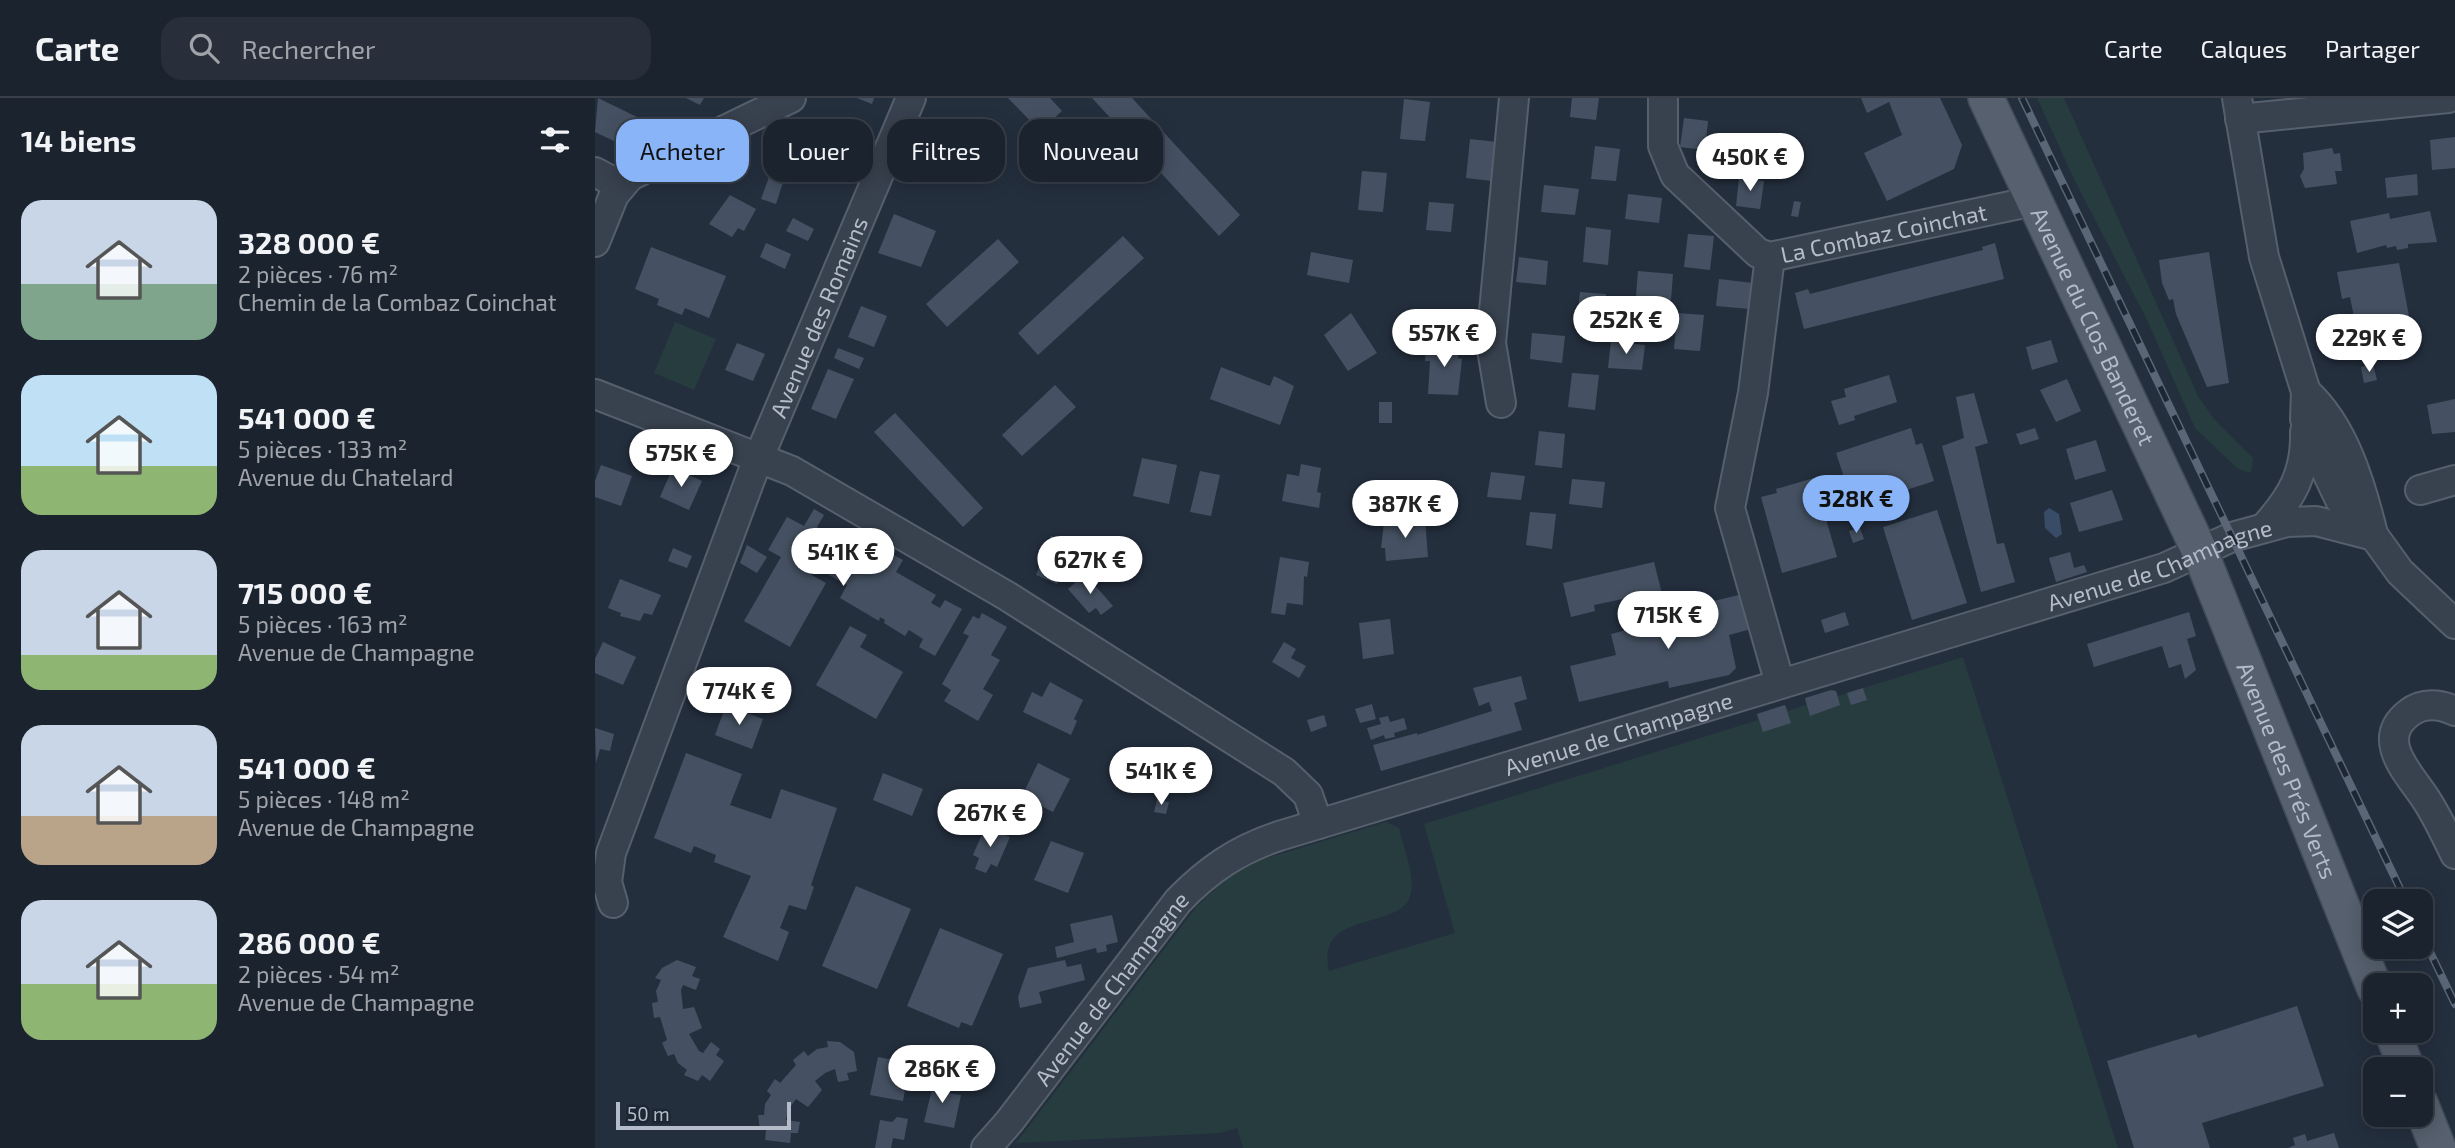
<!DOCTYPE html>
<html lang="fr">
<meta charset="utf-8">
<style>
:root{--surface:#1b232e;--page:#282f3a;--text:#f1f3f6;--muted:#a0a4aa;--line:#39404a;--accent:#8ab4f8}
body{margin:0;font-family:"Exo 2",sans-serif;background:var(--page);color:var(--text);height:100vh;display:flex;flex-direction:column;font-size:26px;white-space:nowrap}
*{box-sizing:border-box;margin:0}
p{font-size:23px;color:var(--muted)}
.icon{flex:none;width:38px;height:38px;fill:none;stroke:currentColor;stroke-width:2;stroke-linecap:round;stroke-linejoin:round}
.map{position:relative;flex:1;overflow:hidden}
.panel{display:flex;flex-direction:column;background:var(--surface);width:595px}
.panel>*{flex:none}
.banner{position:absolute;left:21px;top:21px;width:665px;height:63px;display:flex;gap:14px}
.controls{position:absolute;left:1768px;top:791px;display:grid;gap:14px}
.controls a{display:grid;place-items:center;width:70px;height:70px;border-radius:14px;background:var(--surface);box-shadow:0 4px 18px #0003,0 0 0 2px var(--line);font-size:35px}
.scale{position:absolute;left:21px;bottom:18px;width:175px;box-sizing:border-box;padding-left:7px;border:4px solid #b4bcc9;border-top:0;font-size:19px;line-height:24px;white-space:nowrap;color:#b4bcc9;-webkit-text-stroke:5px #1d2633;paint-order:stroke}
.price{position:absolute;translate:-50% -60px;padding:0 16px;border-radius:24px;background:#fff;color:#222;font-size:23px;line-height:46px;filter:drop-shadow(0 2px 4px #0008)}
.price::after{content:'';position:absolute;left:50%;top:42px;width:21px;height:16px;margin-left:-10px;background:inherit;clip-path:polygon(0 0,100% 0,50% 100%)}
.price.selected{background:var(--accent);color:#111}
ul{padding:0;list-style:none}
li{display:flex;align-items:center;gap:21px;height:175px;padding:0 21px}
li span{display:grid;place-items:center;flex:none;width:196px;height:140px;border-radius:21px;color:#555}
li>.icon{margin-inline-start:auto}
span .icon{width:84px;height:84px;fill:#fffc;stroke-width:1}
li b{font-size:30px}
h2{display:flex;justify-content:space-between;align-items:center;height:84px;padding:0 21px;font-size:30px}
.tag{padding:0 24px;border-radius:21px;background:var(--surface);box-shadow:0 4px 18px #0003,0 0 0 2px var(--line);font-size:24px;line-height:63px}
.tag.selected{background:var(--accent);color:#111}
header{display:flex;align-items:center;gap:42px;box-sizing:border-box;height:98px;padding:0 35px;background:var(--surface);border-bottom:2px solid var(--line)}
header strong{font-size:33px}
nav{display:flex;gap:38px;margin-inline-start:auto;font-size:24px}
.search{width:490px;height:63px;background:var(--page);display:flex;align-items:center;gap:18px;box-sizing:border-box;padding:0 24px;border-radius:21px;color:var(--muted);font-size:26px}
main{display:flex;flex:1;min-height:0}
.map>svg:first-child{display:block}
.green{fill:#263c3f}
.water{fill:#394c67}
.building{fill:#455162}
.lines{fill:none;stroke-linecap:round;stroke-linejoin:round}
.minor-casing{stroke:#565f6c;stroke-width:32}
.major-casing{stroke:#414a57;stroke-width:38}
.minor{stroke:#38414e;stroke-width:28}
.major{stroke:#56606e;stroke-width:35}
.rail-casing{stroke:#5a6575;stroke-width:8}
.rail{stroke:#1d2633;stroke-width:5;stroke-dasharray:16;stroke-linecap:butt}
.labels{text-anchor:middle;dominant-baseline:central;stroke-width:6;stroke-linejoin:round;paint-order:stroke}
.street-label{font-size:23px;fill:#b4bcc9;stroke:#1d2633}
</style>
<header>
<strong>Carte</strong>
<div class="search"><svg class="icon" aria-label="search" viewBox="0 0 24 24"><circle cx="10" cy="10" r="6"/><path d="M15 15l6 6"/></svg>Rechercher</div>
<nav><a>Carte</a><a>Calques</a><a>Partager</a></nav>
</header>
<main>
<section class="panel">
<h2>14 biens<svg class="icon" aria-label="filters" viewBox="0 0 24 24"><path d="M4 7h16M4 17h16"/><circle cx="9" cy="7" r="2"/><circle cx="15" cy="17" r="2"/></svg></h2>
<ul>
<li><span style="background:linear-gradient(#c9d6e8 60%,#7fa58c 0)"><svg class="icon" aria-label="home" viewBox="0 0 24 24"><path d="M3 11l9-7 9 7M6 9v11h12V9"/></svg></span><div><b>328 000 €</b><p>2 pièces · 76 m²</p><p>Chemin de la Combaz Coinchat</p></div></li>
<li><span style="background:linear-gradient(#bfe0f5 65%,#8fb573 0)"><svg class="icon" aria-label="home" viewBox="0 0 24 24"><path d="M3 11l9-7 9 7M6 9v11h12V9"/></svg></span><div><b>541 000 €</b><p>5 pièces · 133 m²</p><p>Avenue du Chatelard</p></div></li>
<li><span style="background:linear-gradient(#c9d6e8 75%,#8fb573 0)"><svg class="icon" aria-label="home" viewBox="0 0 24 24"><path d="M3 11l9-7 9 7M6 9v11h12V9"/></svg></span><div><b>715 000 €</b><p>5 pièces · 163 m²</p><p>Avenue de Champagne</p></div></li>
<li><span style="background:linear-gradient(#c9d6e8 65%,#b9a48a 0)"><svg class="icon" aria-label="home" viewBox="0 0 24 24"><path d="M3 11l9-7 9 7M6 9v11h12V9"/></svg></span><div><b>541 000 €</b><p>5 pièces · 148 m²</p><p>Avenue de Champagne</p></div></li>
<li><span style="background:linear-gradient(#c9d6e8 60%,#8fb573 0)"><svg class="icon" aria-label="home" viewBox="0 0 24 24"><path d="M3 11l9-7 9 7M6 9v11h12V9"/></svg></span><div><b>286 000 €</b><p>2 pièces · 54 m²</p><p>Avenue de Champagne</p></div></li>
</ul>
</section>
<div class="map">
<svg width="1860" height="1050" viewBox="0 0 1860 1050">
<rect width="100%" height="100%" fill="#242f3e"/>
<!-- green -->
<path class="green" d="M1442 0H1469L1603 298 1619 321 1658 360 1656 375 1643 371 1600 330 1552 222 1479 81Z
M80 224 121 241 99 292 59 275Z
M1368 559 1523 1050H648L642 1030 625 1035 421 1045 602 808 631 781 665 762 791 724 804 730C808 749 820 776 816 795 808 835 720 809 734 873L860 835 829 726 1163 622 1162 616 1190 607 1193 613 1211 607 1210 600 1241 593 1243 598Z"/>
<!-- water -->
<path class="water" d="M1454 410 1464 416 1467 436 1461 440 1450 430 1449 414Z"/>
<!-- building -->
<path class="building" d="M3 0 42 19 27 47 0 34Z
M91 0H109L105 7Z
M262 0H279L277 6Z
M413 0H455L467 13 445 33Z
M497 0H537L645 117 624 138Z
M977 0H1004L1001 22 975 19Z
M1266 0H1345L1367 47 1359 71 1292 103 1269 55 1307 37 1294 4 1272 15Z
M809 1 835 4 830 43 805 41Z
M1089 20 1113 23 1110 52 1085 49Z
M236 24 265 37 253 65 224 53Z
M333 30 364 43 349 76 319 64Z
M1860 39V70L1837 72 1835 42Z
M875 41 902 44 897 83 871 80Z
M1000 48 1025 51 1021 83 996 81Z
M1737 50 1739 56 1745 55 1747 73H1740L1742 86 1710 90 1705 78 1709 71 1708 55Z
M179 65 192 72 181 106 166 101Z
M767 73 792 75 788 114 763 112Z
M1822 76 1823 97 1792 100 1790 80Z
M1144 80 1169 83 1165 111 1141 108Z
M949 87 984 91 980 117 946 114Z
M1033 96 1067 100 1064 125 1030 121Z
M135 97 161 111 149 133 143 130 137 139 114 126Z
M1199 103 1206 104 1203 119 1196 118Z
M834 104 859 106 856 134 831 132Z
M1835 113 1842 144 1813 146V150L1802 152 1801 148 1792 150 1791 147 1762 155 1755 123 1794 115 1795 121Z
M299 116 341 133 326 169 283 155Z
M198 120 219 131 213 143 191 133Z
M991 129 1016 132 1013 167 988 164Z
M1093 136 1119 138 1115 172 1089 169Z
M528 138 549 160 443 257 423 235Z
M403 141 424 164 352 229 331 206Z
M171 145 196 156 190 171 165 159Z
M1400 145 1409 181 1209 231 1200 195 1213 191 1215 196 1292 176 1388 152 1387 149Z
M56 149 131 178 114 220 90 210 87 217 62 207 64 201 40 191Z
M716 154 758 162 754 185 712 177Z
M1614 154 1634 285 1612 289 1581 216 1578 201 1574 202 1567 185 1564 162Z
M924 159 953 163 951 187 921 184Z
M1804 165 1816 229 1799 232 1800 237 1764 244 1755 199 1747 201 1742 174Z
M1043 173 1078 176 1076 202 1041 198Z
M1124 181 1158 185 1155 211 1121 208Z
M985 194 1011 196 1008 231 981 229Z
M266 208 292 218 279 249 253 239Z
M756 215 782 255 753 273 729 237Z
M1082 215 1109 217 1105 253 1079 251Z
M937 235 970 238 967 265 935 261Z
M1456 242 1463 264 1437 272 1431 249Z
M1016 243 1050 247 1047 272 1013 270Z
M142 245 170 256 158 283 130 272Z
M831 246 864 248 863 260 867 261 863 297 833 296 835 263H830Z
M243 250 269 260 264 271 239 260Z
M1778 266 1782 282 1769 285 1766 269Z
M626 269 675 288 679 278 699 288 685 327 615 301Z
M233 271 259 281 241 321 216 311Z
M977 275 1004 277 1000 312 973 309Z
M1294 277 1302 304 1259 318 1260 322 1244 327 1236 303 1251 299 1249 291Z
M1472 281 1486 313 1461 324 1445 292Z
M460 287 481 309 427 358 407 337Z
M1379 295 1393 345 1380 349 1402 446 1409 445 1420 484 1386 494 1347 348 1369 340 1361 299Z
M1860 301V334L1837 336 1832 307Z
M784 304H797V325H784Z
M300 315 388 410 368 429 279 334Z
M1316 330 1321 347 1327 345 1339 383 1259 409 1241 355Z
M1440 330 1444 341 1425 347 1421 336Z
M944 333 970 336 967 370 940 367Z
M1501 342 1511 373 1480 382 1471 351Z
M547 360 582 367 574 406 538 398Z
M706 366 726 370 722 394 726 395 724 410 687 403 692 376 704 378Z
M6 367 37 378 26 408 0 399V383Z
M78 369 107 383 94 412 65 399Z
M605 373 625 377 616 418 595 414Z
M896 374 930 378 926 402 892 399Z
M1219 380 1242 459 1187 475 1166 399 1182 395 1181 391Z
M977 381 1010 384 1007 410 974 406Z
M1517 392 1528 422 1484 434 1475 405Z
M219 411 229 417 222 429 261 452 259 456 286 472 295 455 308 462 301 474 341 497 336 505 345 510 350 502 367 511 340 558 324 549 328 541 314 532 310 538 289 525 290 522 285 519 284 523 245 500 252 487 205 461 201 468 231 485 195 549 149 523 186 459 173 452 192 419 209 428Z
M1342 412 1372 505 1317 522 1288 429Z
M935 414 961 416 957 451 931 447Z
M830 420 833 459 791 463 790 450H786L789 424Z
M1265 430 1269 441 1258 445 1254 433Z
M456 438 476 445 462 486 441 477Z
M152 447 172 459 162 475 145 465Z
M78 450 97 458 92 470 73 463Z
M1475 454 1479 470 1489 467 1492 474 1461 484 1454 460Z
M685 459 714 464 712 479 709 478 708 507 692 505 690 517 676 515Z
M1059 464 1067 496 1043 502 1042 498 999 507 1000 513 976 519 968 485Z
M490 476 518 508 506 517 501 510 494 515 473 491Z
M25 481 66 497 57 517 49 515 45 523 25 518 26 515 13 510Z
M1148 496 1156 531 1134 537 1141 570 1134 577 1074 590 1073 583 984 604 975 568 1021 557 1016 536 1054 526 1052 519Z
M1250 514 1254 527 1230 535 1226 522Z
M1594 514 1601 538 1592 541 1601 572 1590 581 1586 566 1574 570 1567 548 1499 569 1492 546Z
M387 515 412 529 396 557 405 562 388 591 398 597 383 623 349 603 356 592 347 586 374 538 368 535 378 518 384 521Z
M795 521 799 556 768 561 764 525Z
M255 528 272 537 265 549 308 574 281 621 221 587Z
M8 544 41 559 28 587 0 575V561Z
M689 544 701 551 696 560 711 568 704 580 677 564Z
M926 578 932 601 919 605 927 632 786 673 778 647 822 635V637L897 613 894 604 884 608 878 590Z
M455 584 488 602 479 621 482 623 476 637 428 614 437 594 447 599Z
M1268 590 1272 602 1256 607 1252 595Z
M1236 592 1241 593 1245 607 1215 618 1210 600Z
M777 606 781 621 765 625 760 611Z
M131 607 168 621 157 651 120 637Z
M1190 607 1196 625 1168 634 1162 616Z
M729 617 732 628 716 634 712 622Z
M793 618 795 624 809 620 812 631 799 635 800 639 790 641 789 637 776 642 772 630 786 626 784 620Z
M0 630 19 636 15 653 5 651 1 665Z
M91 655 147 676 135 707 176 721 186 691 242 710 216 787 219 789 211 812 194 807 185 830 194 834 183 863 128 839 156 778 119 764 121 757 99 748 96 755 59 740Z
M443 665 475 681 458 714 427 698Z
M288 675 328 691 317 718 278 702Z
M562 702 574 704 571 716 559 714Z
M390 729 415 739 402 769 396 766 391 775 380 771 384 760 378 757Z
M456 743 489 755 473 795 439 782Z
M261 788 316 811 282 891 227 868Z
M517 817 523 844 511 847 512 853 502 855 501 850 462 860 460 849 479 844 475 826Z
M345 830 408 856 377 928 366 924 364 930 312 908Z
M82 862 101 869 97 878 105 881 101 892 88 887 86 892 88 911 99 909 107 930 94 936 104 953 108 955 116 944 125 951 121 957 129 963 115 983 107 977 103 983 89 977 92 972 83 965 79 956 73 958 67 945 72 942 65 919 59 920 57 905 63 904 61 893 66 882 60 880 67 870Z
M470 862 472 869 486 866 490 882 444 894 447 905 425 910 423 899 433 870Z
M1702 908 1729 988 1607 1025 1615 1050H1539L1512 963 1601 936 1603 940Z
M232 943 245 944 259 954 262 973 252 975 254 982 243 984 240 971 230 975 220 983 227 992 213 1009 201 1001 193 1012 191 1022 205 1024 203 1035H196L195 1045 170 1042 171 1032H165L163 1017H169L170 1006 176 997 172 993 180 981 185 985 201 967 198 962 209 953 213 958 222 951 233 949Z
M283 959 315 965 308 1003 275 997Z
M340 979 354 981 353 995 366 997 359 1030 329 1024Z
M302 1019 313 1021 309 1042 298 1040 296 1050H280L285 1022 297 1024Z
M1739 1035 1744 1050H1693L1700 1047 1698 1040 1710 1036 1712 1043Z"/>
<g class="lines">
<defs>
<g id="minor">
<path id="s1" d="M1068 0V48L1080 77 1163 155 1175 159 1439 103"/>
<path d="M1642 0 1669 159 1711 294 1710 321 1718 345 1745 402 1779 438 1805 474 1860 526"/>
<path d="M1645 21 1853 0"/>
<path d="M0 74 26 88"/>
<path d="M0 144 19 97 35 78 196 0"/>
<path d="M1175 159 1158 295 1135 410 1185 586"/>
<path d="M1711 294C1749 328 1766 387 1778 436"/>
<path d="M0 296 197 373 412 498 689 674 713 697 723 726"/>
<path d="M906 305 896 245 919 0"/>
<path d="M1825 392 1860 382"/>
<path d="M1670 429C1697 399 1711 375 1710 334"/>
<path d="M1860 613C1845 606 1828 604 1814 615 1778 643 1816 677 1832 703 1843 720 1851 738 1860 756"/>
<path id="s2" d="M18 805 12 784 16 755 159 371 316 0"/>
<path id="s3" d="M391 1050 414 1024 583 803C613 772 642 752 684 738L1569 470 1637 439 1692 424 1721 423 1779 438"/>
</g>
<g id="major">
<path id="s4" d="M1391 0 1605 454 1780 891"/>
<path d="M1797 933 1812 971"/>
<path d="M1825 1005 1843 1050"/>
</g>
</defs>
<!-- minor casing -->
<use href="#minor" class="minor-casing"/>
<!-- major casing -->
<use href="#major" class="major-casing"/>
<!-- minor -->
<use href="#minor" class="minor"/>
<!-- major -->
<use href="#major" class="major"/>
<defs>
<path id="rail" d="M1427 0 1811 803
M1825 833 1860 906"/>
</defs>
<!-- rail casing -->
<use href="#rail" class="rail-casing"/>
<!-- rail -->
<use href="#rail" class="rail"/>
</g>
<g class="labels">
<!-- street labels -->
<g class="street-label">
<text stroke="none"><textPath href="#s1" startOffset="322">La Combaz Coinchat</textPath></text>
<text stroke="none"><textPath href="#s2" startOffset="626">Avenue des Romains</textPath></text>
<text stroke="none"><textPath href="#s4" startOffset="252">Avenue du Clos Banderet</textPath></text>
<text stroke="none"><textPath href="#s3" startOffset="1356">Avenue de Champagne</textPath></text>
<text stroke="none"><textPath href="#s3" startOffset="789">Avenue de Champagne</textPath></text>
<text stroke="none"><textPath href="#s4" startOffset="737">Avenue des Prés Verts</textPath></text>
<text stroke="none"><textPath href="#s3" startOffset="203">Avenue de Champagne</textPath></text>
</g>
</g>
</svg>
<div class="controls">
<a><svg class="icon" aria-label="layers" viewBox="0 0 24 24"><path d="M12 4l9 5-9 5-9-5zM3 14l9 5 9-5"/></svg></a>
<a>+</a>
<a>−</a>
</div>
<div class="scale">50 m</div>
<b class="price" style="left:1155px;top:95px">450K €</b>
<b class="price" style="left:1031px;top:258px">252K €</b>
<b class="price" style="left:849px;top:271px">557K €</b>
<b class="price" style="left:1774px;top:276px">229K €</b>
<b class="price" style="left:86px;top:391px">575K €</b>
<b class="price selected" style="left:1261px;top:437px">328K €</b>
<b class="price" style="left:810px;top:442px">387K €</b>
<b class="price" style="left:248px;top:490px">541K €</b>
<b class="price" style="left:495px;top:498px">627K €</b>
<b class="price" style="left:1073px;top:553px">715K €</b>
<b class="price" style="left:144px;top:629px">774K €</b>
<b class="price" style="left:566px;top:709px">541K €</b>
<b class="price" style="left:395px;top:751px">267K €</b>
<b class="price" style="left:347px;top:1007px">286K €</b>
<div class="banner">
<a class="tag selected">Acheter</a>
<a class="tag">Louer</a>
<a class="tag">Filtres</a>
<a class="tag">Nouveau</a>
</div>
</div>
</main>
